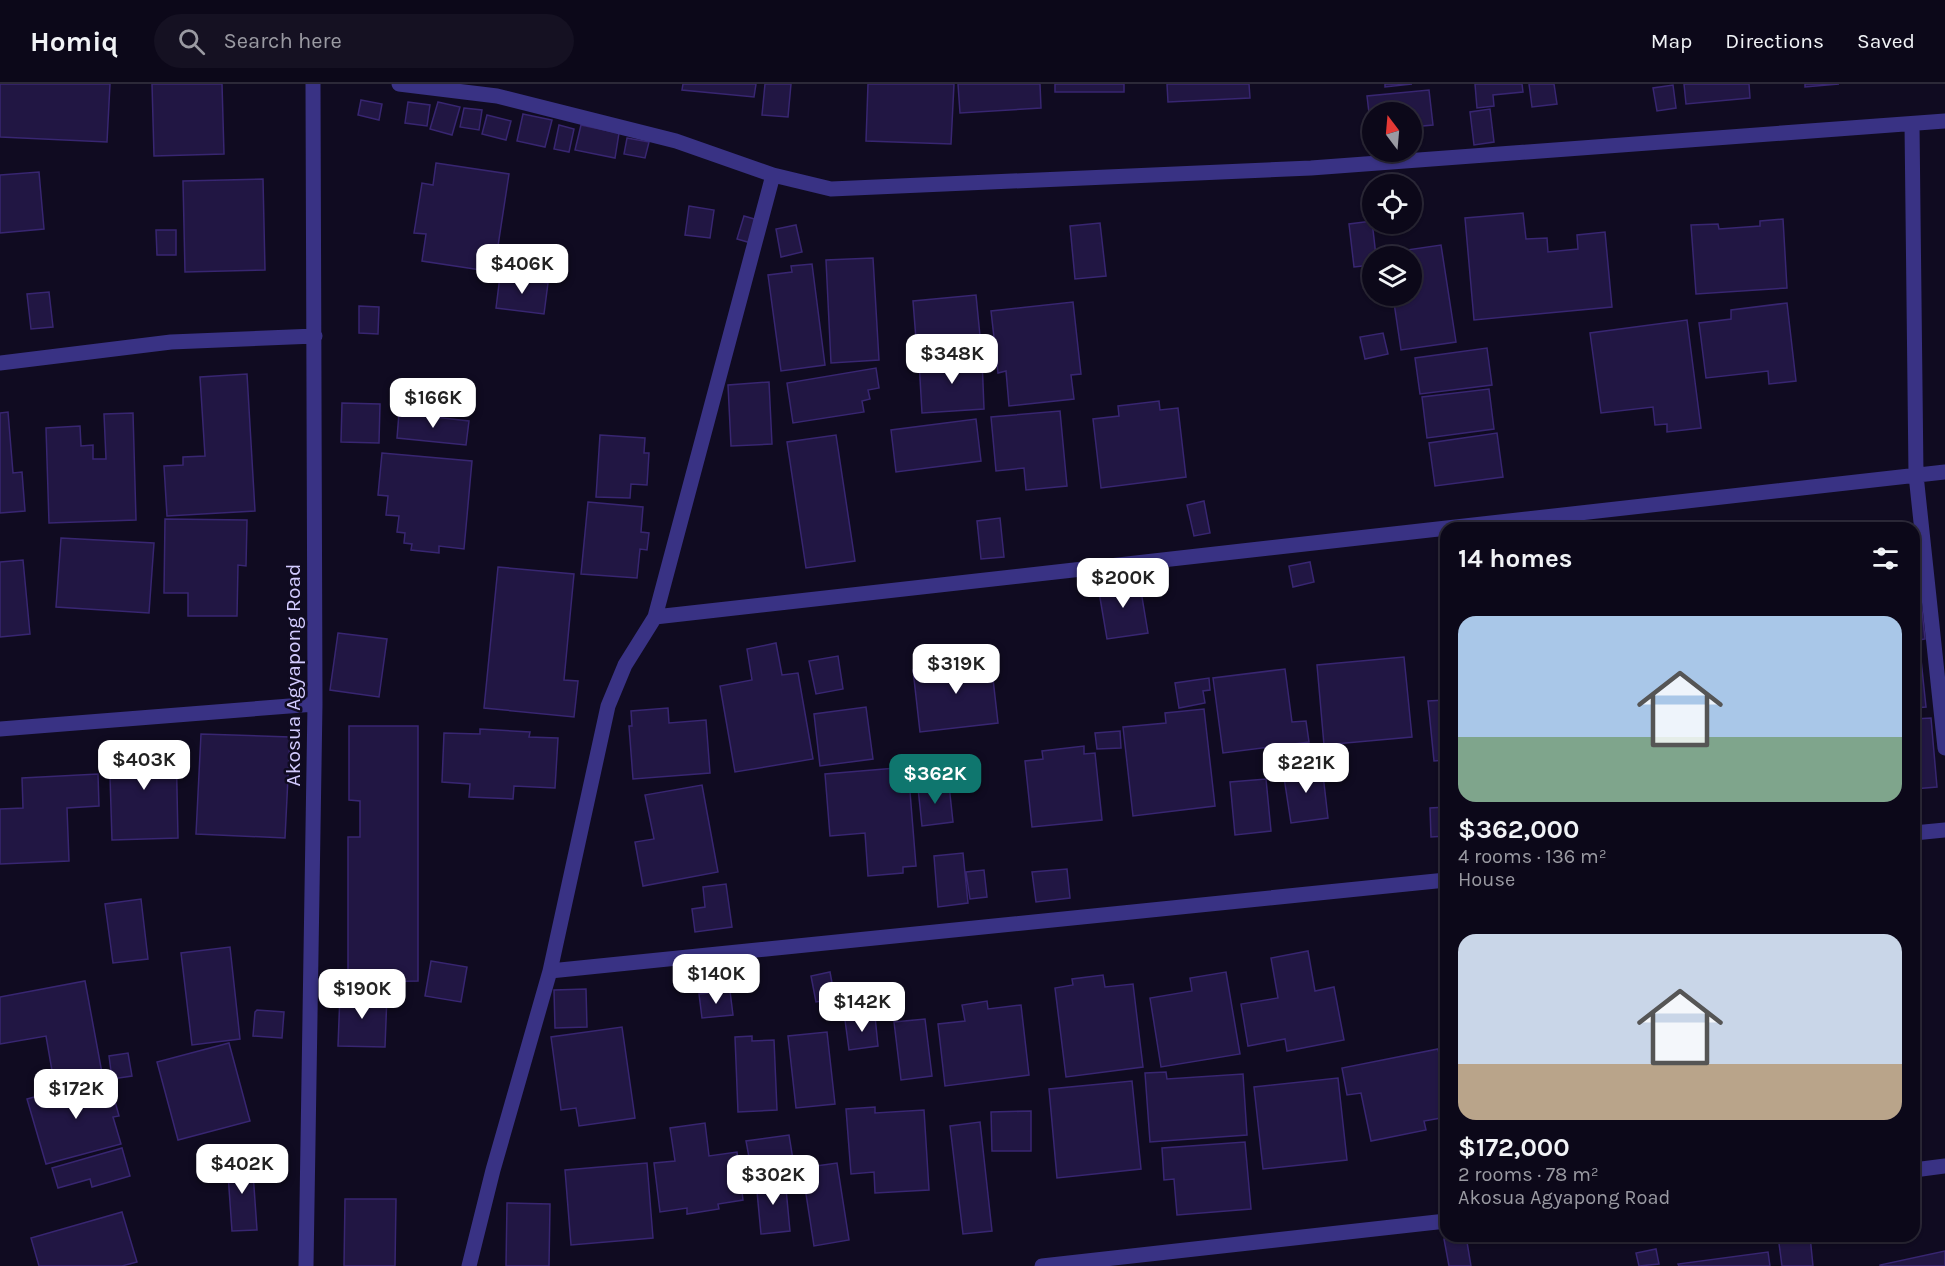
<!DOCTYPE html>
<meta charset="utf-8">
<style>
:root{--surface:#0c0819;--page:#151122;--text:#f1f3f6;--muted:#9a9aa2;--line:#2c2938;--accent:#0f766e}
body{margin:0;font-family:Karla,sans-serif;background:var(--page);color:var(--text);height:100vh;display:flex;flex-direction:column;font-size:22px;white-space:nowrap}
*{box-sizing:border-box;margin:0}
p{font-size:20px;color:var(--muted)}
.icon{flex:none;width:33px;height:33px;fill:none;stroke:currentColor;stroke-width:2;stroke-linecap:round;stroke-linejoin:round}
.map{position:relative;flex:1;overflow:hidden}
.details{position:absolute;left:1440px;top:438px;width:480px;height:720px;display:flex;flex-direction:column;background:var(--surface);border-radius:18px;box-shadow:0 2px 4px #0004,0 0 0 2px var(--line)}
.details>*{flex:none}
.needle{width:39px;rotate:344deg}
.tools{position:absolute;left:1362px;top:18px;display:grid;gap:12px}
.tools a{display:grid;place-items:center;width:60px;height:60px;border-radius:50%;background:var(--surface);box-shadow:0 2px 4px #0004,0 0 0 2px var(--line);font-size:30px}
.price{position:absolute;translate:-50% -51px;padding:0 14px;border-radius:12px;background:#fff;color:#222;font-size:20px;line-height:39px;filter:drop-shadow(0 2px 3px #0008)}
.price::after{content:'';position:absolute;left:50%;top:36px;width:18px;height:14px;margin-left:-9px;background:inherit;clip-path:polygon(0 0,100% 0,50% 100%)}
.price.active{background:var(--accent);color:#fff}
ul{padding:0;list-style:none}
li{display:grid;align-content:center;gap:12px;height:318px;padding:0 18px}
li span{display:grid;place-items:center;height:186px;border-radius:18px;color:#555}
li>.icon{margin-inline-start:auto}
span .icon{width:108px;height:108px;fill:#fffc;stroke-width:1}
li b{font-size:26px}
h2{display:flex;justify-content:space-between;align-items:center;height:72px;padding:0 18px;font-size:26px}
header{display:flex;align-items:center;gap:36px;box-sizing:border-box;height:84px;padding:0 30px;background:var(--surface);border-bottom:2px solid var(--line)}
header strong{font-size:28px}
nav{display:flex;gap:33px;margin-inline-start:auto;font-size:21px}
.search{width:420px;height:54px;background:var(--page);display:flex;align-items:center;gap:15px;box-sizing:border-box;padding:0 21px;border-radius:33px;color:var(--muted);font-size:22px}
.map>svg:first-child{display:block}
.building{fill:#211643;stroke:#382671;stroke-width:1.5}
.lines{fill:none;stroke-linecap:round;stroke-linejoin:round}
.street{stroke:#393284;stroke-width:15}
.labels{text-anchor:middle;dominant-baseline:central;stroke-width:5;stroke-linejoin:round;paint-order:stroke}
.street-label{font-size:21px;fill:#d3cbff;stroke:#100b21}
</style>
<header>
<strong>Homiq</strong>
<div class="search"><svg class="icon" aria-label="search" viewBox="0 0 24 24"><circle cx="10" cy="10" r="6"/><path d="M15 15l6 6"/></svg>Search here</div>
<nav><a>Map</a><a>Directions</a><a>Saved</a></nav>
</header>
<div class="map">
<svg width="1945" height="1182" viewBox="0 0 1945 1182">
<rect width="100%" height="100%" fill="#100b21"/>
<!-- building -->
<path class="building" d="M0 0H110L107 58 0 53Z
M152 0H222L224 70 154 72Z
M683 0H756L754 13 682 6Z
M765 0H791L788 33 762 31Z
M868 0H954L951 60 866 57Z
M958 0H1040L1041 24 960 29Z
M1055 0H1124V8H1055Z
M1167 0H1249L1250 14 1168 18Z
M1385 0H1412L1385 3Z
M1475 0H1522L1523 8 1493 11 1494 22 1477 24Z
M1529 0H1554L1557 20 1532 23Z
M1684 0H1749L1750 14 1686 20Z
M1805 0H1839L1805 3Z
M1673 1 1676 24 1657 27 1653 4Z
M1429 6 1433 41 1412 43V28H1372V46H1371L1367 12Z
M361 16 382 20 379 36 358 31Z
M408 18 430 21 427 42 405 39Z
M438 18 460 23 452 51 430 45Z
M464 24 482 26 479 46 460 43Z
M1490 25 1494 58 1474 61 1470 28Z
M523 30 552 36 545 63 517 57Z
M487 31 511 37 506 56 482 50Z
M559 41 574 45 569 68 554 65Z
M581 41 619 49 615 74 575 66Z
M627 54 649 58 645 74 624 70Z
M436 79 509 90 494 188 422 177 426 150 414 149 422 99 433 101Z
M39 88 44 145 0 149V91Z
M263 95 265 186 185 188 183 97Z
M689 122 714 126 710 154 685 151Z
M1523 129 1526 155 1547 154 1548 168 1578 165 1577 151 1605 148 1612 223 1474 236 1465 134Z
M744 132 758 136 751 159 737 155Z
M1783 135 1787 204 1696 210 1691 141 1718 140 1719 145 1760 142V137Z
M1372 137 1376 172H1372V181L1354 183 1349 140Z
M1100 139 1106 192 1075 195 1070 142Z
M796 141 802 168 781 173 776 145Z
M156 146H176V171H157Z
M1441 161 1456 258 1401 266 1393 212H1412V172H1387L1386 169Z
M873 174 879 276 831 279 826 176Z
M812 180 825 281 781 287 768 191 792 188 791 182Z
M500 192 548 199 544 230 496 224Z
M49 208 53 243 31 245 27 210Z
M976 211 981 262 917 268 913 217Z
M1073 218 1081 290 1071 291 1074 315 1009 322 1006 287 998 289 991 227Z
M1787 219 1796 297 1769 300 1768 287 1706 294 1699 239 1731 235V226Z
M359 222 379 223 378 250 359 249Z
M1687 236 1701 344 1667 348V340L1655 341 1653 323 1601 329 1590 249Z
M1383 249 1388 270 1365 275 1360 253Z
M1487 264 1492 301 1420 310 1415 274Z
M982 274 984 325 922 329 919 277Z
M876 284 879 304 868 306 870 315 862 317 864 328 793 339 787 299Z
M247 290 255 427 167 432 164 382 183 381V373L205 372 200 293Z
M769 298 772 360 731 362 728 301Z
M1489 305 1494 345 1427 354 1422 313Z
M1159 317 1160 326 1178 324 1186 393 1101 404 1093 335 1119 332 1118 322Z
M342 319 380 320 379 359 341 358Z
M1060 327 1067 402 1026 406 1024 384 996 387 991 333Z
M8 328 13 389 22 388 25 427 0 429V329Z
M133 329 136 436 49 439 46 344 80 342 81 362 93 361V375H106L104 330Z
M399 329 469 337 466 361 397 354Z
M976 335 981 377 896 388 891 346Z
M1497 349 1503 393 1435 402 1429 359Z
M600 351 645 354 644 369H649L647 401 631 400 630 414 596 413Z
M836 351 855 477 806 484 787 358Z
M382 369 472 377 464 465 439 462V469L411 466 412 460 404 459 405 449 397 448 399 432 386 431 388 412 378 411Z
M1204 417 1210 449 1194 452 1187 421Z
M588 418 643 423 641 448 649 449 647 466 640 465 637 494 581 490Z
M1000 434 1004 473 981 475 977 437Z
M165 435 247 436 246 482 238 481 237 532H188V509H164Z
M61 454 154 459 149 529 56 523Z
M23 476 30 550 0 553V478Z
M1310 478 1314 498 1293 503 1289 482Z
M498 483 574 490 564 596 578 597 574 633 484 624Z
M1139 495 1148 549 1107 555 1098 502Z
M1914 517H1921L1925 555 1914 557Z
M338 549 387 555 379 613 330 606Z
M776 559 782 591 798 589 813 675 735 688 720 602 752 596 747 565Z
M981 563 983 578 991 577 998 639 920 648 913 586 962 580V576H968L966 565Z
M1920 566 1926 623 1914 624V567Z
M838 572 843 605 816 610 809 577Z
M1404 573 1412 653 1324 661 1317 581Z
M1285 585 1292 638 1306 637 1309 658 1223 669 1213 594Z
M1209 594 1210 606 1203 607 1205 619 1179 624 1175 599Z
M1446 616V676L1434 677 1428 617Z
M866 623 873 675 820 682 814 630Z
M668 624 669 639 706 636 710 689 633 695 629 642H632L631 627Z
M1204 625 1215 722 1133 732 1123 643 1166 639 1165 629Z
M1931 634 1937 703 1914 705V635Z
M349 642H418V897L348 898V753H360V717L349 716Z
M480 645 530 648 529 653 558 654 555 704 514 702 513 715 469 713 470 700 442 698 444 649 480 650Z
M1120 647 1121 664 1097 665 1095 649Z
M201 650 290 653 285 754 196 750Z
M176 659 178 754 112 756 109 661Z
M1084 662V670L1095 669 1102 736 1032 743 1025 677 1043 675 1042 667Z
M1322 682 1328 734 1291 739 1283 687Z
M908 683 916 782 903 783V789L868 792 865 749 830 752 825 690Z
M98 690 99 722 67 724 69 777 0 780V725L23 724 22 694Z
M1266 695 1271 747 1235 751 1230 698Z
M702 701 718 788 643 802 635 758 654 755 645 711Z
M949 701 953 738 922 742 918 704Z
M1446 723V752L1431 753 1430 724Z
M963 769 968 819 938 823 934 772Z
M1067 785 1070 814 1036 818 1032 788Z
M984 786 987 813 970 815 966 788Z
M726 800 732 843 695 848 692 825 705 823 703 803Z
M141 815 148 875 113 879 105 820Z
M230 863 240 955 192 961 181 869Z
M1308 867 1315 907 1334 903 1344 956 1287 967 1285 955 1248 962 1241 920 1278 914 1271 874Z
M431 877 467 883 461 918 425 912Z
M830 888 835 915 816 918 811 892Z
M1226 888 1240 970 1161 983 1150 914 1192 907 1190 894Z
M1103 891 1105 903 1133 900 1143 983 1066 993 1055 904 1073 901 1072 895Z
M85 897 102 989 54 998 46 952 0 960V913Z
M586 905 587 943 555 944 554 906Z
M730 907 733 931 702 934 699 910Z
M340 910 387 911 385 963 338 962Z
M987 917 988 925 1021 921 1029 991 945 1002 938 940 965 937 962 921Z
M257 926 284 928 282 954 253 952 255 928Z
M875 932 878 962 849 966 845 936Z
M925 935 932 992 901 996 894 938Z
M622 943 635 1034 579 1042 576 1024 561 1026 551 953Z
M827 948 835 1020 796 1024 788 952Z
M752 952V957L774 956 777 1026 738 1028 735 953Z
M229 959 250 1037 178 1056 157 978Z
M1438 965 1446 1004V1033L1424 1037 1426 1046 1371 1057 1361 1009 1347 1011 1342 984Z
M128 969 132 992 112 995 109 972Z
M1166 988 1167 995 1243 990 1247 1051 1150 1058 1145 989Z
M108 992 119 1032 113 1033 121 1060 46 1080 27 1015Z
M1338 994 1347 1076 1263 1085 1254 1003Z
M1132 997 1141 1085 1057 1094 1049 1005Z
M875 1023V1029L924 1026 929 1106 875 1109 874 1088 851 1090 846 1025Z
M1031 1027V1067H992L991 1028Z
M980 1038 992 1147 963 1150 950 1042Z
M705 1039 709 1072 737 1068 743 1116 718 1120 719 1125 687 1130V1124L660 1128 654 1079 675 1077 670 1044Z
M789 1051 795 1088 753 1095 746 1057Z
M1245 1058 1251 1125 1177 1131 1174 1095 1164 1096 1162 1064Z
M122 1064 130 1092 92 1103 90 1095 58 1104 52 1084Z
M252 1074 257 1146 232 1147 227 1076Z
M647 1079 653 1154 571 1161 565 1086Z
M837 1079 849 1156 814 1162 802 1084Z
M785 1094 790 1147 761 1150 756 1097Z
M345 1115H396L395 1182H344Z
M507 1119 550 1120 549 1182H506Z
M122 1128 137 1178 122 1182H39L31 1154Z
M1459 1152H1466L1471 1182H1449L1444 1155Z
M1778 1152H1810L1813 1182H1782Z
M1656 1165 1659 1180 1639 1182 1636 1169Z
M1945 1167V1182H1880V1181Z
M1768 1168 1770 1182H1679L1678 1180Z"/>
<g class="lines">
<!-- street -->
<path class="street" d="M399 0 497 12 676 57 773 91 831 105 1311 84 1945 37
M1912 40 1916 391 1945 664
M0 279 171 258 315 252
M655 533 1945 388
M0 645 315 620
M1914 749 1945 746
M550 887 1446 796
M1914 1086 1945 1082
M306 1182 315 620 313 0
M469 1182 493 1086 550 887 608 622 625 581 655 533 773 91
M1042 1182 1446 1137"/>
</g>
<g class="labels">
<!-- street labels -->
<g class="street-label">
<text transform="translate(293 591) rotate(-90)">Akosua Agyapong Road</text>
</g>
</g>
</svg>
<div class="tools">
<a><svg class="needle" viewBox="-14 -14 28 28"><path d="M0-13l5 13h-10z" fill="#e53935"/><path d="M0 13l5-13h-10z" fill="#9a9aa2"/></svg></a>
<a><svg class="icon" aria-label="locate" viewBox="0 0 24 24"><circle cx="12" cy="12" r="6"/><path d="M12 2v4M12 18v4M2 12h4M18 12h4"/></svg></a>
<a><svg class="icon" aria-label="layers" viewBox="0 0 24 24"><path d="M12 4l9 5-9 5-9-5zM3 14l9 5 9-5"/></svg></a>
</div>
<b class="price" style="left:522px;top:211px">$406K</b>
<b class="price" style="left:952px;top:301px">$348K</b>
<b class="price" style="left:433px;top:345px">$166K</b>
<b class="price" style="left:1123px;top:525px">$200K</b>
<b class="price" style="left:956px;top:611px">$319K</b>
<b class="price" style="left:144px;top:707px">$403K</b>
<b class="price" style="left:1306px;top:710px">$221K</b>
<b class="price active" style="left:935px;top:721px">$362K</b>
<b class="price" style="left:716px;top:921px">$140K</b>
<b class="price" style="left:362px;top:936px">$190K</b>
<b class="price" style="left:862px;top:949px">$142K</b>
<b class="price" style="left:76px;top:1036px">$172K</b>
<b class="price" style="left:242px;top:1111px">$402K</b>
<b class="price" style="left:773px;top:1122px">$302K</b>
<section class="details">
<h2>14 homes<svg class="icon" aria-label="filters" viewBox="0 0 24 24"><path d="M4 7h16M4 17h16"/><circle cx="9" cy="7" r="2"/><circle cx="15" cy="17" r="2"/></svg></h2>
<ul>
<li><span style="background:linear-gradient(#a9c7e8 65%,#7fa58c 0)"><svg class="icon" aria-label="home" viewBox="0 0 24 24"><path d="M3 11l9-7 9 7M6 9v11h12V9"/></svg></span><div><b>$362,000</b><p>4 rooms · 136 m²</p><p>House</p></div></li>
<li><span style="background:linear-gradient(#c9d6e8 70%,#b9a48a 0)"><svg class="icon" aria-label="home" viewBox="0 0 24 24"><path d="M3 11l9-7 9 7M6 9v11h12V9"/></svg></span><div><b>$172,000</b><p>2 rooms · 78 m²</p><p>Akosua Agyapong Road</p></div></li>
</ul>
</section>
</div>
